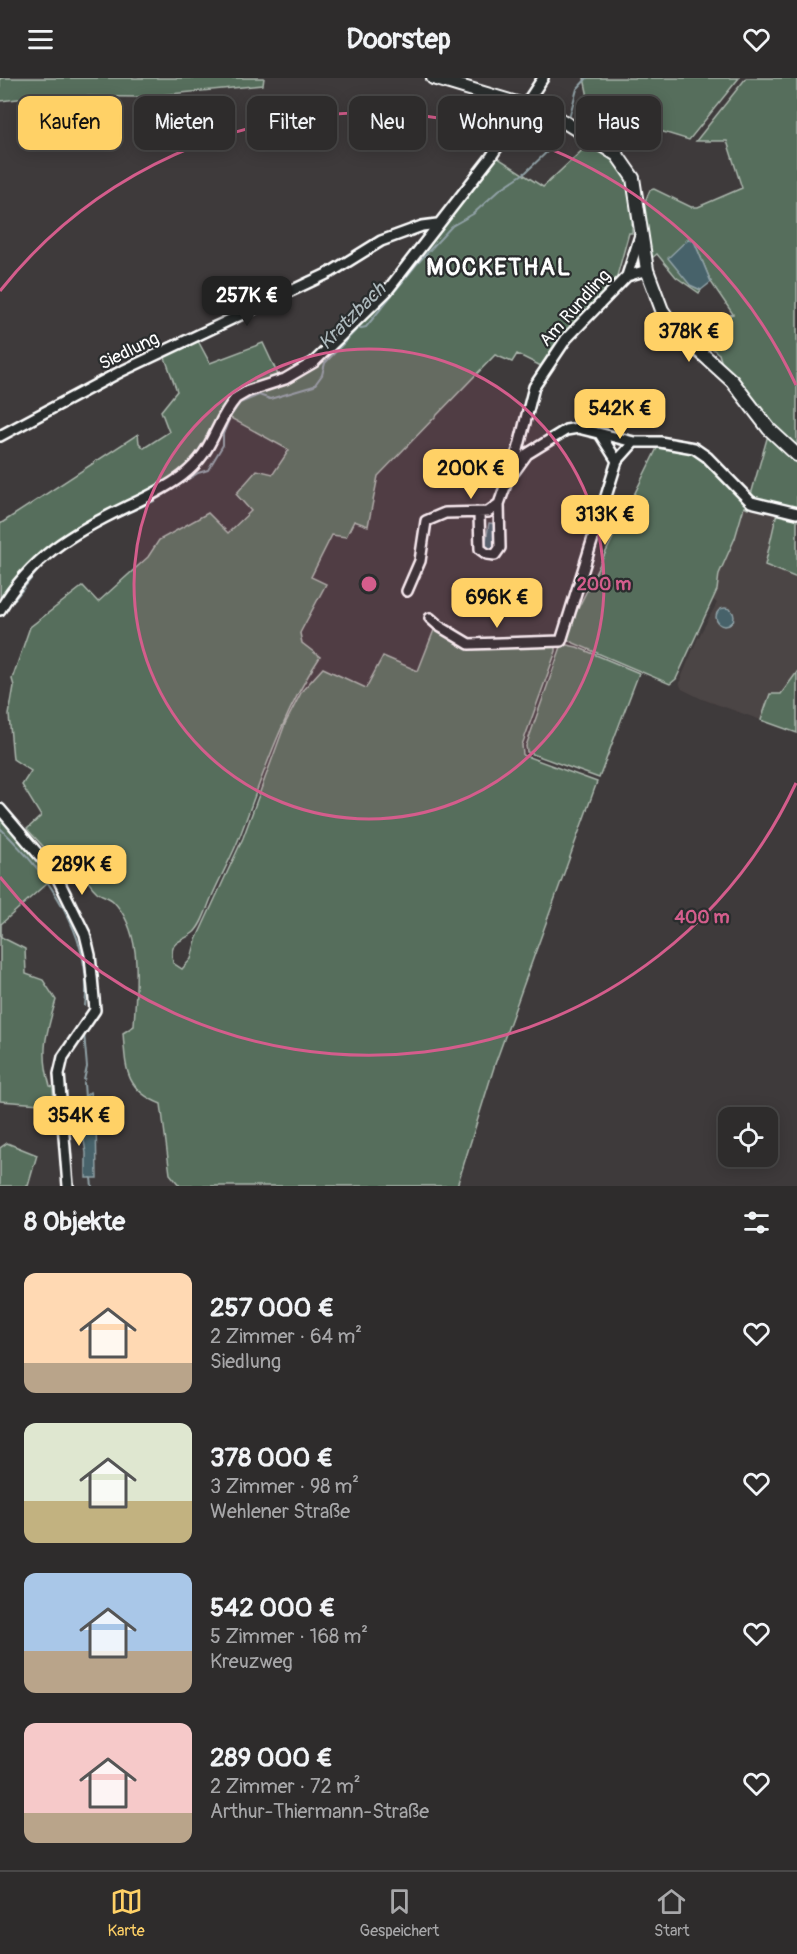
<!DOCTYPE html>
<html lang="de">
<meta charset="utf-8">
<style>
:root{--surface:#2e2c2c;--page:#3a3838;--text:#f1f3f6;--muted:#a7a7a9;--line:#494848;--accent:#ffd166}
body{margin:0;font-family:Pangolin,sans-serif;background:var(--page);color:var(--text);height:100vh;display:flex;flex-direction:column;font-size:22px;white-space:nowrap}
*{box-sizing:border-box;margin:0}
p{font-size:20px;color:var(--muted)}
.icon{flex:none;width:33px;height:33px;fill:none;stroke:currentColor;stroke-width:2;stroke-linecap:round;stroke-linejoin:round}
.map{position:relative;height:1108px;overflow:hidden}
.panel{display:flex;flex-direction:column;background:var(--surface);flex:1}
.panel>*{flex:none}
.top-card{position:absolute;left:18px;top:18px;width:762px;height:54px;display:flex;gap:12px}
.controls{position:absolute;left:718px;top:1029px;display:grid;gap:12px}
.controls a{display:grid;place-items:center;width:60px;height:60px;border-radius:12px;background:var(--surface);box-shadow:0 3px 15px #0003,0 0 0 2px var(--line);font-size:30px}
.price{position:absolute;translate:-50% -51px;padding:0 14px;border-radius:12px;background:var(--accent);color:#111;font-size:20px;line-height:39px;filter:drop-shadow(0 2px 3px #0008)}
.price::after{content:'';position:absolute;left:50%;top:36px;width:18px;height:14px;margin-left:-9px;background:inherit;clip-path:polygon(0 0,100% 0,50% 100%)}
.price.active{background:#222;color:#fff}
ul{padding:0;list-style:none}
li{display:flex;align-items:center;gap:18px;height:150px;padding:0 24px}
li span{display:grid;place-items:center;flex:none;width:168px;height:120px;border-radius:12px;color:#555}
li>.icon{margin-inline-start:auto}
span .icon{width:72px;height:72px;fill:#fffc;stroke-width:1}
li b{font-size:26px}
h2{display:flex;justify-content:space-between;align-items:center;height:72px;padding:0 24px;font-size:26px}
.chip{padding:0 21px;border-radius:12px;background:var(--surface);box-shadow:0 3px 15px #0003,0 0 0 2px var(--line);font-size:21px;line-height:54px}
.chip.active{background:var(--accent);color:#111}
header{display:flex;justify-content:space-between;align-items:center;height:78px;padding:0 24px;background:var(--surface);font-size:27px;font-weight:700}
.menu{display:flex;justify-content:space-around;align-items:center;height:84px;border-top:2px solid var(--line);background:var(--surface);font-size:16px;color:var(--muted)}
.menu a{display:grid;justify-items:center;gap:3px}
.menu .active{color:var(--accent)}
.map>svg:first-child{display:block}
.built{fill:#4c4444}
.green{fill:#576e5b;stroke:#abb6ad;stroke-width:1.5}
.water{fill:#46626a;stroke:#90a1a6;stroke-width:1.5}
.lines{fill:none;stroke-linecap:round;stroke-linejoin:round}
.stream{stroke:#90a1a6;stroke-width:2}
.street-casing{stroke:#fff;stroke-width:14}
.secondary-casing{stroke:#fff;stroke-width:16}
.street{stroke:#2a2d2e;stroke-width:9}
.secondary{stroke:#2a2d2e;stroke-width:12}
.ring{fill:none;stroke:#d45d8c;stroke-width:3}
.labels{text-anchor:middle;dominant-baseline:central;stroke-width:4.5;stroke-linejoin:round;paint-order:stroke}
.street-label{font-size:18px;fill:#fff;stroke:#2a2d2e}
.water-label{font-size:20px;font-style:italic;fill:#acb8bc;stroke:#2a2d2e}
.district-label{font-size:24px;font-weight:bold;letter-spacing:1.5px;fill:#fff;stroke:#2a2d2e}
.centre{fill:#d45d8c;stroke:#2a2d2e;stroke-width:3}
.ring-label{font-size:18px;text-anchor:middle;font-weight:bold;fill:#d45d8c;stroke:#2a2d2e;stroke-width:4.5;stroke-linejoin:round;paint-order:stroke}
</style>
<header><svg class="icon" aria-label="menu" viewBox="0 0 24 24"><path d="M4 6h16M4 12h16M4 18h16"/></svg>Doorstep<svg class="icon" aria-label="heart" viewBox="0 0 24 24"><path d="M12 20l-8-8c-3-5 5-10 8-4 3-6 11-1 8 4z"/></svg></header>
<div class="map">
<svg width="797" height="1108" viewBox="0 0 797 1108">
<rect width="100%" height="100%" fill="#3e3a3b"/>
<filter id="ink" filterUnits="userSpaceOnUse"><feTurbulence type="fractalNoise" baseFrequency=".0167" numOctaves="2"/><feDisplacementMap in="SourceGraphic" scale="12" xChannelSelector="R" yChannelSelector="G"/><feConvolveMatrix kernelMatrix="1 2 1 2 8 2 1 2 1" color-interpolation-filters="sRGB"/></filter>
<g filter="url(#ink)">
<!-- built -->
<path class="built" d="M744 429 752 433 754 429 777 434 765 487 797 500V594L781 616H770L761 642 702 621 682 611 679 605 697 562 717 525 713 522 719 496 735 460Z"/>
<!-- green -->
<path class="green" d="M0 0H264L263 7 140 19 46 18 0 23Z
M584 0H739L689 62 634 45 588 19Z
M746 0H797V372L786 363 723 289 719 276 698 259 707 244 733 236 711 204 694 163 690 207 701 212 699 215 676 199 657 176 653 179 648 175 643 128 650 112 654 111 691 129H698L742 110 727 63H696Z
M591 64C628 92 634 108 632 155H629L617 198 619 201 578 243 541 288 517 276 512 284 495 277 378 398 368 448 354 443 346 459 332 457 311 499 326 506 300 555 302 565 320 579C283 634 264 694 241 755 233 777 221 797 212 818 207 829 202 848 193 855 179 866 169 861 173 885L182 891 191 881 196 862 243 760 285 646 302 613 323 590 366 610 383 578 418 593 434 552 440 553 460 564 556 566V573L522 667 523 677 597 704 495 986 457 1108H180L170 1096 161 1026C124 1011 126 990 123 955L134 948C136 907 144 855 113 823 109 819 102 818 97 814 86 804 78 787 70 775L54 780 27 751 41 738 22 707 31 693 13 681 9 637 14 608 12 601 30 549 83 508 98 524 148 479 159 462 208 435 228 455 251 433 236 416 257 392 273 396 289 372 227 338 239 321 285 304 360 246 495 78 543 109Z
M197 261 210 285 263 265 279 299 246 309 201 377 162 409 65 458 22 494 0 524V446L138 356 139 365 144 370 169 354 161 333 177 313 164 277Z
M768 357 797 382V432L750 420Z
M660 364 694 370 751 424 748 431 744 429 735 460 719 496 717 512 676 601 670 606 569 563 566 555Z
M777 434 797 437V500L765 487Z
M562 566 577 569 639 595 599 700 527 674 526 668Z
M797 594V655L761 642 770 616H781Z
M0 731 56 797 1 846V859L25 871 26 896 43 902 56 922C46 956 40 973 50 1008L53 1009 54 1027 0 1023Z
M7 1065 37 1077 28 1108H0V1070Z"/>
<!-- water -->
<path class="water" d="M688 161 694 163 711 204 701 212 690 207 668 180Z
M489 445 497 446V470L492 473 485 469Z
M716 539a9 9 0 1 1 18 0a9 9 0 1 1-18 0Z
M90 1014 96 1039 97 1100H86V1075L78 1024Z"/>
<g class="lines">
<!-- stream -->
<path class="stream" d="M569 40 577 11 587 0
M92 451 154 423 198 395 208 392 223 367V356L230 339 240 325 259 317 270 321 314 308 322 297 325 285 357 251 366 249 416 187 452 148 473 136 499 112 526 94 552 69 564 49
M15 521 43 486 77 460
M0 750C47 795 94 859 85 928
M84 955 87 989 84 1002
M84 1005 85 1020
M91 1100 92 1108"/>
<defs>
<path id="street" d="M627 198 647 192
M600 356 617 383
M0 358 120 294 331 194 381 163 422 148 437 146
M514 394 527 376 566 352 578 350 634 364H660L694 370 707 379 751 424 797 435
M479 436 480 471 487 476 495 477 500 470 499 426
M407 513 420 483 426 443 445 435 488 434 499 426 518 372 534 309 566 261 627 198 640 158
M0 532C31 479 72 455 126 429 145 420 165 411 182 398 215 373 213 347 236 320L248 313 285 301 314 284 387 213 491 79 543 0
M430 540 439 548 469 566 561 563 617 383 634 364
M0 731 56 797 85 856 90 877 95 932 63 979 59 996 68 1108"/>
<path id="secondary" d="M433 0 550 35 617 77 633 100 647 192 662 232 675 251 732 303 769 351 797 377"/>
</defs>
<!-- street casing -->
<use href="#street" class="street-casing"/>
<!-- secondary casing -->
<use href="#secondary" class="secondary-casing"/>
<!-- street -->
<use href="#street" class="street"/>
<!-- secondary -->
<use href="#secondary" class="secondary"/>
</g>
</g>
<!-- distance rings -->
<circle cx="369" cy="506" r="235" fill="#d45d8c" fill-opacity=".12"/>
<g class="ring">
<circle cx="369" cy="506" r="235"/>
<path d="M796 705A471 471 0 0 1 0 799M0 213A471 471 0 0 1 796 307"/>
</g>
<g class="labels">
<!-- street labels -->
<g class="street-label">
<text transform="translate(575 230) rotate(-48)">Am Rundling</text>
<text transform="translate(129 273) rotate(-26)">Siedlung</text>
</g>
<!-- water labels -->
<g class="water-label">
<text transform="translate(352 238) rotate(-45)">Kratzbach</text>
</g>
<!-- district labels -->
<g class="district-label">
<text x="499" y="189">MOCKETHAL</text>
</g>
</g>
<circle cx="369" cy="506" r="9" class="centre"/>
<g class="ring-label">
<text x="604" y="512">200 m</text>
<text x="702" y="845">400 m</text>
</g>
</svg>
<div class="controls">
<a><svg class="icon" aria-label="locate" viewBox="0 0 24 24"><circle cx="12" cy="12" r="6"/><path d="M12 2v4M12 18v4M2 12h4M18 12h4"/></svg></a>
</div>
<b class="price active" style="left:247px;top:249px">257K €</b>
<b class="price" style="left:689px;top:285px">378K €</b>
<b class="price" style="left:620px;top:362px">542K €</b>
<b class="price" style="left:471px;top:422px">200K €</b>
<b class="price" style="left:605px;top:468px">313K €</b>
<b class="price" style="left:497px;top:551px">696K €</b>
<b class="price" style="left:82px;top:818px">289K €</b>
<b class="price" style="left:79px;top:1069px">354K €</b>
<div class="top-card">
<a class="chip active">Kaufen</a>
<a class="chip">Mieten</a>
<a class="chip">Filter</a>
<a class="chip">Neu</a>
<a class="chip">Wohnung</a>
<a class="chip">Haus</a>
</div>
</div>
<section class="panel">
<h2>8 Objekte<svg class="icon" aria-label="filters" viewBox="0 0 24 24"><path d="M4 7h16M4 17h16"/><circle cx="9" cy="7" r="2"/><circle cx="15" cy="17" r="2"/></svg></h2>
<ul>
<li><span style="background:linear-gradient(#ffd9b3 75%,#b9a48a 0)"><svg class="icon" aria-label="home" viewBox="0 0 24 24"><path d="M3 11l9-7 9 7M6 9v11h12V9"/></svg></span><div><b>257 000 €</b><p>2 Zimmer · 64 m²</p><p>Siedlung</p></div><svg class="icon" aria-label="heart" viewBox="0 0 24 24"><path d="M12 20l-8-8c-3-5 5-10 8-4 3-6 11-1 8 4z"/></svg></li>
<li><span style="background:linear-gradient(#dfe7d0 65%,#c2b280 0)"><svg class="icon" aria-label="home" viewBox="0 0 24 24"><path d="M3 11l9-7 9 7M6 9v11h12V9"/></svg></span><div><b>378 000 €</b><p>3 Zimmer · 98 m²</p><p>Wehlener Straße</p></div><svg class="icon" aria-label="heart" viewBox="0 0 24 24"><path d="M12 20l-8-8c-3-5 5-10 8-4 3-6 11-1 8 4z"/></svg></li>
<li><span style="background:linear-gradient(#a9c7e8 65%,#b9a48a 0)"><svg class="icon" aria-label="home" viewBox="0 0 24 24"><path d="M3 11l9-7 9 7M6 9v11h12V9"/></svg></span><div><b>542 000 €</b><p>5 Zimmer · 168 m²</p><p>Kreuzweg</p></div><svg class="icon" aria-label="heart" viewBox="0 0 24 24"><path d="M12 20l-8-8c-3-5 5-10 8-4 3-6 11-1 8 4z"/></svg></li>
<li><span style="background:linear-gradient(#f6c9c9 75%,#b9a48a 0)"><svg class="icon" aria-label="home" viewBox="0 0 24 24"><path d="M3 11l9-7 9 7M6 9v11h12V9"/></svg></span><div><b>289 000 €</b><p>2 Zimmer · 72 m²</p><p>Arthur-Thiermann-Straße</p></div><svg class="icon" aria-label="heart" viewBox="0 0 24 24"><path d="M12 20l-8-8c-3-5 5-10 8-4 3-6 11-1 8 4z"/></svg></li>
</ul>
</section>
<nav class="menu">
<a class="active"><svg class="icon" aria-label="map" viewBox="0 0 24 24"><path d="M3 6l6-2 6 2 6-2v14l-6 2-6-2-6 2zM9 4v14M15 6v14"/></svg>Karte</a>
<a><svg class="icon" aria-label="saved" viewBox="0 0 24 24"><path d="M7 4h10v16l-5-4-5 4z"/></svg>Gespeichert</a>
<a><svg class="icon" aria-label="home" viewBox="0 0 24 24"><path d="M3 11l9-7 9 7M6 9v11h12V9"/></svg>Start</a>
</nav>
